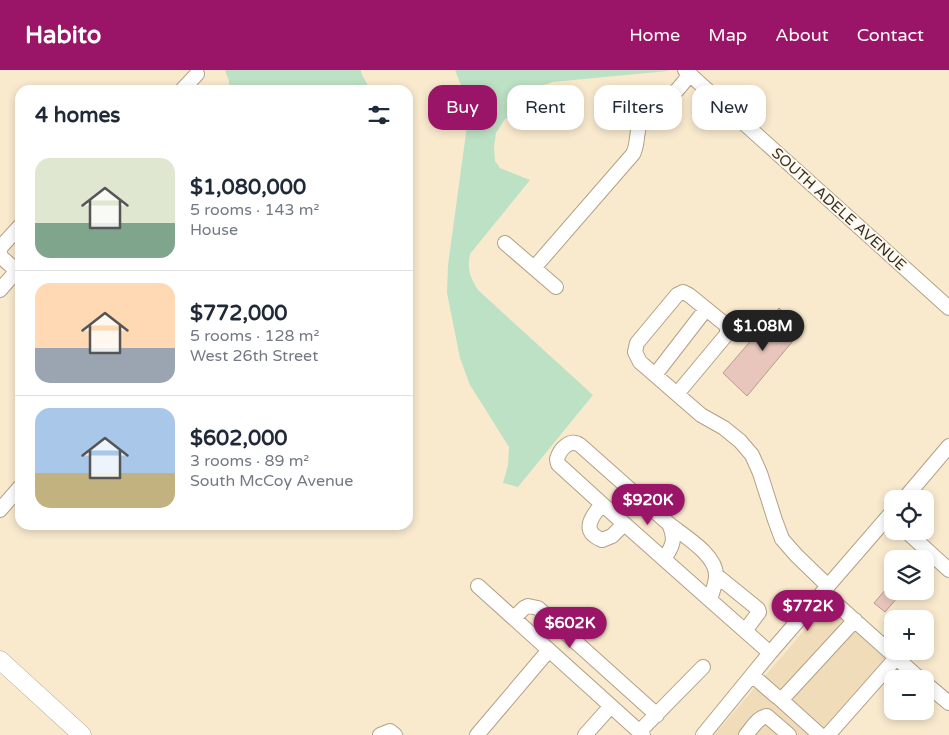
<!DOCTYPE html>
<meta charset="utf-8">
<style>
:root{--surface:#fff;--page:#f2f2f3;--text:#1f2937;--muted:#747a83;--line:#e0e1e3;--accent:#9a1568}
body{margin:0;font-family:"Varela Round",sans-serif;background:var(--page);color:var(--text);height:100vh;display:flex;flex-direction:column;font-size:19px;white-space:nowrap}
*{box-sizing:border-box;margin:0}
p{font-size:16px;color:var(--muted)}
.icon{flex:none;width:28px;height:28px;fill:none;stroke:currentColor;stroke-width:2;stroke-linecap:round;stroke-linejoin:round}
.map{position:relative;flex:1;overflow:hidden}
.sheet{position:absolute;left:15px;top:15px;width:398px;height:445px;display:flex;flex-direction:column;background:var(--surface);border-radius:15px;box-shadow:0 2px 8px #0003}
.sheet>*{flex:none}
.guide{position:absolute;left:428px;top:15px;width:446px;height:45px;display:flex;gap:10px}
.tools{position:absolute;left:884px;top:420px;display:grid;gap:10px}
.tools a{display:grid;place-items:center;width:50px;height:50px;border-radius:10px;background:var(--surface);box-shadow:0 2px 8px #0003;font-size:25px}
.price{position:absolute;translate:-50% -42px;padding:0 11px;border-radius:18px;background:var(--accent);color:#fff;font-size:16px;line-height:32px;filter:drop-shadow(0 1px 2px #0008)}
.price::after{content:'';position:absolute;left:50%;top:30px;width:15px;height:11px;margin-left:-8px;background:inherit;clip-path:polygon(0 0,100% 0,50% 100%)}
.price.current{background:#222;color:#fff}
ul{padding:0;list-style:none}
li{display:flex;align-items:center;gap:15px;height:125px;padding:0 20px}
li+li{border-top:1px solid var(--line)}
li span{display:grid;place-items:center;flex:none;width:140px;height:100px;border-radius:15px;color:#555}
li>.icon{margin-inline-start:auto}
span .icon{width:60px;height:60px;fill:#fffc;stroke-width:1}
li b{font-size:21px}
h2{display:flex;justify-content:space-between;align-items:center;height:60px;padding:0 20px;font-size:21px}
.chip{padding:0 18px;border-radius:15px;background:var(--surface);box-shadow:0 2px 8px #0003;font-size:18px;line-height:45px}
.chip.current{background:var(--accent);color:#fff}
header{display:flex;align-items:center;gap:30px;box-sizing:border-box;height:70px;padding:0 25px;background:var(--accent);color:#fff}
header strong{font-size:24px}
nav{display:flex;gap:28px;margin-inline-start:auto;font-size:18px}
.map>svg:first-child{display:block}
.built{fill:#f0dcb9}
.green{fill:#bde1c4}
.building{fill:#e8c6bc;stroke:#b8988e}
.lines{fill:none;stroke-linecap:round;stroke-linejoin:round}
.minor-casing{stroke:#b0a187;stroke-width:16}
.major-casing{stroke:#b0a187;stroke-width:19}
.minor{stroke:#fff;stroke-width:14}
.major{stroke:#fff;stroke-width:18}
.labels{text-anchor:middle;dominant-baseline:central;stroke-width:4;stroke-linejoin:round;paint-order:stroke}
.street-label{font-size:15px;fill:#363025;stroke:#fef8ed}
</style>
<header>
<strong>Habito</strong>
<nav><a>Home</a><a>Map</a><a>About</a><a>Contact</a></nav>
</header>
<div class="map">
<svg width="949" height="665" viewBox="0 0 949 665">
<rect width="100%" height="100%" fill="#f9eace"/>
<!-- built -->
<path class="built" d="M833 527 892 580 833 665H714Z"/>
<!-- green -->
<path class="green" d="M225 0H361L362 5 368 15 363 20H229V11Z
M455 0H669L668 1 553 12 540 16 533 22 528 36 505 49 496 63 494 77 495 91 500 98 530 110 470 184C467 200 470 207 478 220L593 325 518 417 503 413 508 395 509 377 470 315 460 288 447 223 448 195 469 41 464 23Z"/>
<!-- building -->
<path class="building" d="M779 238 802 260 747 326 723 303Z
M892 512V521H903L885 542 874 533Z"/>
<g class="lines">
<defs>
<path id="minor" d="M685 0 949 238
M182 20 197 4
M505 173 556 217
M0 178 20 156
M0 182V186L17 201
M534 198 633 84C638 75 636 63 640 54 647 41 662 34 672 25 679 19 684 11 690 5
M0 220 20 197
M655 305 706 239
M677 324 727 264V259L726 255 689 225 683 222 677 225 637 273 635 282 640 292 701 345 724 358 740 371 752 385 760 403 775 450 782 469 796 485 828 516
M904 429 949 376
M602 434 558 394 557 389C560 379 570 368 580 375L669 454C676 469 673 476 664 489
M0 440 20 417
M624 454 612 466 602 470C580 461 592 446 602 434L710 530 770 583
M669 454C684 466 717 485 716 506 716 514 712 522 710 530
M906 461 949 500
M716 505 758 539 759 542 745 561
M478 516 643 665
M823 522 920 609
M514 548 524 538 528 536 538 538 657 645
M752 605 776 626 779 628 784 627 855 550
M925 613 949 633
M779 628 820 665
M639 662 703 597
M380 665 390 661 395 665
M477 665 549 580
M585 665 611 636
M703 665 770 583 892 442
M746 665C752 658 758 647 767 646L789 665
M828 665 896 588"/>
<path id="major" d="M0 590 82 665"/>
</defs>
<!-- minor casing -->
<use href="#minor" class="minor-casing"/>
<!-- major casing -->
<use href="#major" class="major-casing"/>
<!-- minor -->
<use href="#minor" class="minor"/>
<!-- major -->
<use href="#major" class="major"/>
</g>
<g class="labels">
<!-- street labels -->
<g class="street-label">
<text transform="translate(839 139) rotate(42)">SOUTH ADELE AVENUE</text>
</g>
</g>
</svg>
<div class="tools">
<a><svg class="icon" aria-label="locate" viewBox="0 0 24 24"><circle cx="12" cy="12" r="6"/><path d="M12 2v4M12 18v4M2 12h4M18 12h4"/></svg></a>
<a><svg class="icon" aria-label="layers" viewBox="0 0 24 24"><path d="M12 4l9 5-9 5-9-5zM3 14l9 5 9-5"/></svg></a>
<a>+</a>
<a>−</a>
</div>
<b class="price current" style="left:763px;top:282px">$1.08M</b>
<b class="price" style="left:648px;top:456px">$920K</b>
<b class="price" style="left:808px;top:562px">$772K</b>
<b class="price" style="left:570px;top:579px">$602K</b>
<div class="guide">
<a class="chip current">Buy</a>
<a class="chip">Rent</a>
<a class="chip">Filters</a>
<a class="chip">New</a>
</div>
<section class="sheet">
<h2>4 homes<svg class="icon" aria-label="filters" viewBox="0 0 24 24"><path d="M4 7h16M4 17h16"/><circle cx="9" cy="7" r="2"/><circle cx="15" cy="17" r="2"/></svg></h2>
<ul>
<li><span style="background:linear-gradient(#dfe7d0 65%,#7fa58c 0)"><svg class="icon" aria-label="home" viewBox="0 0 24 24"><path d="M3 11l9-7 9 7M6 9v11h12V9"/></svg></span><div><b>$1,080,000</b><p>5 rooms · 143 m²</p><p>House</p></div></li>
<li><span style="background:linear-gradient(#ffd9b3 65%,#9aa5b1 0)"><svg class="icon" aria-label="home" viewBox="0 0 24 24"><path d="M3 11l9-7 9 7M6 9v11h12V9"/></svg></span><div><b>$772,000</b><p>5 rooms · 128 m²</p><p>West 26th Street</p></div></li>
<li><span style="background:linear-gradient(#a9c7e8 65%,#c2b280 0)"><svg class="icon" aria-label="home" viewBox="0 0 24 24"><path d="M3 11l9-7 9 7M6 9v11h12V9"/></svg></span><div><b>$602,000</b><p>3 rooms · 89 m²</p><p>South McCoy Avenue</p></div></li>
</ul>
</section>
</div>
